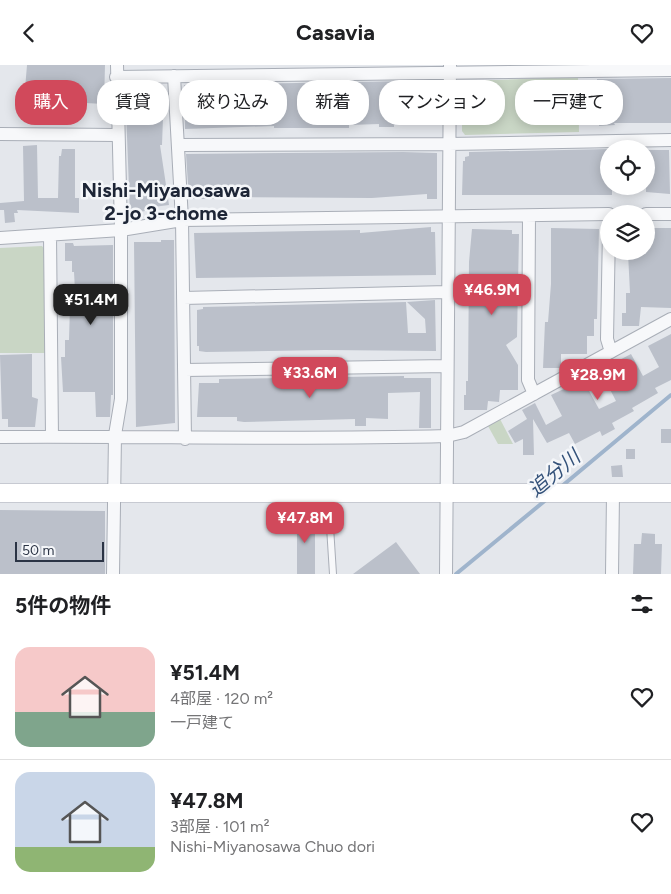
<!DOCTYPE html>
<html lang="ja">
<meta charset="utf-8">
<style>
:root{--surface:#fff;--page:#f2f2f2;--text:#202124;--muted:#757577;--line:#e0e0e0;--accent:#d1495b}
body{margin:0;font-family:Figtree,"Noto Sans JP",sans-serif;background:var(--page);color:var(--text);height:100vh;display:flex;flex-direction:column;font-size:19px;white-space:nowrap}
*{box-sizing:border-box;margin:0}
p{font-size:16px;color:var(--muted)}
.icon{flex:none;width:28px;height:28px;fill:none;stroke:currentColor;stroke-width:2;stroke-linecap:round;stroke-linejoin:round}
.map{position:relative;height:509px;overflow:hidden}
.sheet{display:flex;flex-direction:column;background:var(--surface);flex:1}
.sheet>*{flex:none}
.guide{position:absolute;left:15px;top:15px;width:641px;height:45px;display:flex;gap:10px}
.fabs{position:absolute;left:600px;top:75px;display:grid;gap:10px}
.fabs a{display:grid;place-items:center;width:55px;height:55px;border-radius:50%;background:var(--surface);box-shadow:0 2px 12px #0003;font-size:25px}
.scale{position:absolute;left:15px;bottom:12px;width:89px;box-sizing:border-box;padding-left:5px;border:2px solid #2b3445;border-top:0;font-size:14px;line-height:18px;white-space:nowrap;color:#2b3445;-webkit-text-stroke:4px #f4f6f9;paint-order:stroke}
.price{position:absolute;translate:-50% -42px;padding:0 11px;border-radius:10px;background:var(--accent);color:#fff;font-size:16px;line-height:32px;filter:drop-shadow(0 1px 2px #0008)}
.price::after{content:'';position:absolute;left:50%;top:30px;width:15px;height:11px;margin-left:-8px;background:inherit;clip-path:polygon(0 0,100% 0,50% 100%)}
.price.active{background:#222;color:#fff}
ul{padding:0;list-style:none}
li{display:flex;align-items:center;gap:15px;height:125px;padding:0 15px}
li+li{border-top:1px solid var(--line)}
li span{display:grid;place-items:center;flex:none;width:140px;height:100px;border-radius:15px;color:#555}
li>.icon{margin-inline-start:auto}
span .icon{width:60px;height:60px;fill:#fffc;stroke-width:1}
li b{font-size:21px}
h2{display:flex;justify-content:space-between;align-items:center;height:60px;padding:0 15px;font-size:21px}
.pill{padding:0 18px;border-radius:20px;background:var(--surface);box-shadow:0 2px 12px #0003;font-size:18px;line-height:45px}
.pill.active{background:var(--accent);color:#fff}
header{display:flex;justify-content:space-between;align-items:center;height:65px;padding:0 15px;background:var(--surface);font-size:22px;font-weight:700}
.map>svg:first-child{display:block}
.green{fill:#c9d6c5}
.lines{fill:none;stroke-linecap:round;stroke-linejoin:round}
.stream{stroke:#9fb4cc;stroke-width:4}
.building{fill:#bbc0ca}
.lane-casing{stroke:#a9aeb7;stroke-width:8}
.street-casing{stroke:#a9aeb7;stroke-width:14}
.secondary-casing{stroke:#a9aeb7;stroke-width:19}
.lane{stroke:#f7f8fa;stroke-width:6}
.street{stroke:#f7f8fa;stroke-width:12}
.secondary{stroke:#fff;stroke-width:18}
.labels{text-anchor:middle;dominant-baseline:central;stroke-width:5;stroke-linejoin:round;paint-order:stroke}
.neighbourhood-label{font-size:20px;font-weight:bold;fill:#1d2536;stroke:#f4f6f9}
.water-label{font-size:20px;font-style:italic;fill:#34527a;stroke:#f4f6f9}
</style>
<header><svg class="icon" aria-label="back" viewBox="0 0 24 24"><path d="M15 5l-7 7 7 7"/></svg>Casavia<svg class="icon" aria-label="heart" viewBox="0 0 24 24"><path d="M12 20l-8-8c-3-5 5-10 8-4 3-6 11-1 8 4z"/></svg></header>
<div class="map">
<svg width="671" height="509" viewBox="0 0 671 509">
<rect width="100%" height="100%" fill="#e4e7ec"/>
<!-- green -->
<path class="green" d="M578 12 579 67 465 70 462 66V19L466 16Z
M127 18 143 19 142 41 124 42V22Z
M42 181 47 187 45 288H0V183Z
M500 354 513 379H498L488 361Z"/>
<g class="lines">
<!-- stream -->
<path class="stream" d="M562 421 671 330
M456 509 547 434"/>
</g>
<!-- building -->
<path class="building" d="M27 0H105L104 39 67 37 68 17 35 16 34 37 24 36Z
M671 13V58H614L615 60 599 61V57H580L581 20H597V14Z
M411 16 437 18 438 57H426V60H394V62H379V59L349 60V63H274V61L185 64 184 20Z
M148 25H164L162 80H160L169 140 145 143V146L130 149 126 46 148 47Z
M37 42H46V53L37 52Z
M37 80 38 133H58L59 91H61L62 84H75V133H79V148L17 145 18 148H14L15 157 5 158 4 145H0V138L24 136 23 81Z
M609 84V121H612V130H462L463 96H465V92L469 91V87Z
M646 85H669L670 129 646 127Z
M403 87 437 88V134H427V129L372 133 224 132V134H189L186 89Z
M431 162V167H435L436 210 196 213 194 168 360 165V168Z
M551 163 599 164 597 254H594V271H587V289H561V303H543L545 257H548L551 219Z
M646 163H671V243L641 242 639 261H622V248H626V228H630L628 188 646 189Z
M472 164 512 165V169H519L517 272 506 280 518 300V325H500L499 337 488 336 487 345H464V330H466V316H468L469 197Z
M161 175H174L175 358 136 362 134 177H161Z
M65 178H73L74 181 113 180V330H111L110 352H96L95 327H63L61 292H65V275H69L70 240 73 241 75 226 74 207H72V196H65Z
M435 235 436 286 325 285 206 287 199 286V281H197V245L203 244V242L406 237 408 268H426L425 254 407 237Z
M671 269V315L655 323 658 328 632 343 634 346 612 358 615 364 602 371 600 366 575 379 569 368 547 378 533 354 534 390H523V374L515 378 508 366 527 354 522 345 535 338 546 360 562 351 551 330 583 315 599 344 616 336 600 305 631 289 643 311 659 302 648 281Z
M32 289V332L38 334 35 362H8V354H2L0 290Z
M404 311V313H431V363H419L420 327 388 328V354L366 353V361H355V354L244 357 237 356V352H197L199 318H219V314Z
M661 364H671V378H661Z
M626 384H635V394H626Z
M622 400 623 412H612L611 401Z
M0 445 105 446V509H0Z
M292 451H315V509H297V462H292Z
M642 468 655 469V479H662L661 509H633L634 479H641Z
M396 477 420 509H353Z"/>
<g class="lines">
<defs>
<path id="lane" d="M328 430 333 509"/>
<path id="street" d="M174 11 182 155 185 374
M116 12 671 5
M0 69 117 70
M178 80 449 79 671 75
M646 149H671
M529 151 528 315 534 329
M609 165 607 274 611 287
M50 170 52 372
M0 173 121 165 182 155 609 149
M183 233 448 227
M184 305 447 301
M0 372C149 371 298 375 447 371L464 367 671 254
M113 509 115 370 121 334V165L117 0
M446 509 450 0
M612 509 613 429"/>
<path id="secondary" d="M0 428H671"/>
</defs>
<!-- lane casing -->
<use href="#lane" class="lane-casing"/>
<!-- street casing -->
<use href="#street" class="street-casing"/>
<!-- secondary casing -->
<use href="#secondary" class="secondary-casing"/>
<!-- lane -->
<use href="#lane" class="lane"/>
<!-- street -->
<use href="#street" class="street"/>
<!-- secondary -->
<use href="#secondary" class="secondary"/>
</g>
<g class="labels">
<!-- neighbourhood labels -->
<g class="neighbourhood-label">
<text x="166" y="125">Nishi-Miyanosawa<tspan x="166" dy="23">2-jo 3-chome</tspan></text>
</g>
<!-- water labels -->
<g class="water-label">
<text transform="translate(554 408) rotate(-40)">追分川</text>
</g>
</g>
</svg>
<div class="fabs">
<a><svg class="icon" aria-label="locate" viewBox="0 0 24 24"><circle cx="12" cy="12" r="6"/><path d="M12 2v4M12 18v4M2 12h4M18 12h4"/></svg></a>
<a><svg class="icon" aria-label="layers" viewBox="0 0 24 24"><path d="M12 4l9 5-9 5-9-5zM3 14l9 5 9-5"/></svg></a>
</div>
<div class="scale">50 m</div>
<b class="price" style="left:492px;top:251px">¥46.9M</b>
<b class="price active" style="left:91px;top:261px">¥51.4M</b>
<b class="price" style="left:310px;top:334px">¥33.6M</b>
<b class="price" style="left:598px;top:336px">¥28.9M</b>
<b class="price" style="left:305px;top:479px">¥47.8M</b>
<div class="guide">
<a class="pill active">購入</a>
<a class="pill">賃貸</a>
<a class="pill">絞り込み</a>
<a class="pill">新着</a>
<a class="pill">マンション</a>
<a class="pill">一戸建て</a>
</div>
</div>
<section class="sheet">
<h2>5件の物件<svg class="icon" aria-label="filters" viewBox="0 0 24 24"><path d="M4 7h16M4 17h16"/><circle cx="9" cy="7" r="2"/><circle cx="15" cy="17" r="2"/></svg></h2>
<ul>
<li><span style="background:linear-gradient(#f6c9c9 65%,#7fa58c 0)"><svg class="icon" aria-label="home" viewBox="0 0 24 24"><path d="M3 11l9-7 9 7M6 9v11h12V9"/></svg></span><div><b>¥51.4M</b><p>4部屋 · 120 m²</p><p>一戸建て</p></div><svg class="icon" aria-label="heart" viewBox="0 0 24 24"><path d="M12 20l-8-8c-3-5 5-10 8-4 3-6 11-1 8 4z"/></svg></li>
<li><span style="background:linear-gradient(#c9d6e8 75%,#8fb573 0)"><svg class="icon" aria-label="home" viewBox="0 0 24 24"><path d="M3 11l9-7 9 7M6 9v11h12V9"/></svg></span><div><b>¥47.8M</b><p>3部屋 · 101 m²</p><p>Nishi-Miyanosawa Chuo dori</p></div><svg class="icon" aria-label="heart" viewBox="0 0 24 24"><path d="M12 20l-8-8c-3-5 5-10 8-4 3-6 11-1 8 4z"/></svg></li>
</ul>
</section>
